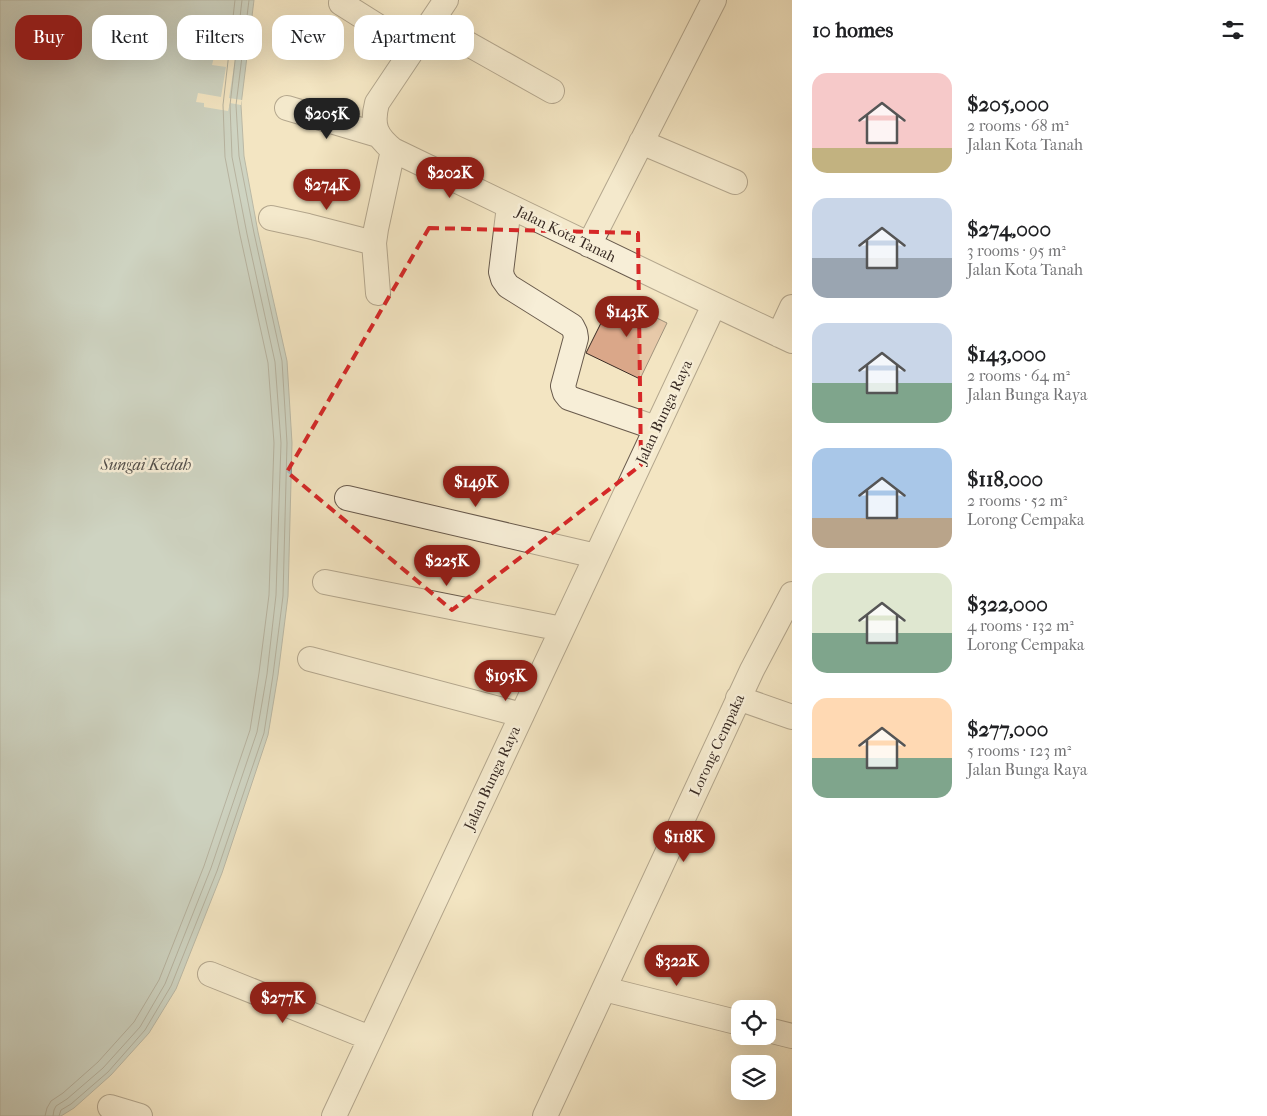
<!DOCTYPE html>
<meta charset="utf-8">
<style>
:root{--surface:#fff;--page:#f6f6f6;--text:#202124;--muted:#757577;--accent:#8f2418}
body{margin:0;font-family:"IM FELL French Canon",serif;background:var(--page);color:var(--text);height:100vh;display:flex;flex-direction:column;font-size:19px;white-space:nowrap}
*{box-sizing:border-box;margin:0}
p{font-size:16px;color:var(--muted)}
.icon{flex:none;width:28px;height:28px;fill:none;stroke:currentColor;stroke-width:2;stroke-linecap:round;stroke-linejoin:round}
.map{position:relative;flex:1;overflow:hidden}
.panel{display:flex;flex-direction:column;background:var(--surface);width:475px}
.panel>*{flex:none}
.banner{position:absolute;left:15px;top:15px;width:475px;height:45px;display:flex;gap:10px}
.buttons{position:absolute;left:731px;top:1000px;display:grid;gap:10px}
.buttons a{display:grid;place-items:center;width:45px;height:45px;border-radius:10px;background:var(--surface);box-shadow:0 5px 20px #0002;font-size:25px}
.price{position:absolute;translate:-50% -42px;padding:0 11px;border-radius:18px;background:var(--accent);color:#fff;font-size:16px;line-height:32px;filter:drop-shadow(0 1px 2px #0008)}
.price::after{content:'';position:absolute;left:50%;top:30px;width:15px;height:11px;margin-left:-8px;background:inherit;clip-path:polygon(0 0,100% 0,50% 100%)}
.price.on{background:#222;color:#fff}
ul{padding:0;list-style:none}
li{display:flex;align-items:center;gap:15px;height:125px;padding:0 20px}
li span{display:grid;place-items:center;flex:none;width:140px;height:100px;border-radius:15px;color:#555}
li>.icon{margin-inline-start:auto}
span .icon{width:60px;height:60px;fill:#fffc;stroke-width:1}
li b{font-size:21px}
h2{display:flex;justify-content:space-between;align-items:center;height:60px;padding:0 20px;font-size:21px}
.chip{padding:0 18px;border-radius:15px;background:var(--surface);box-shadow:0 5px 20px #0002;font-size:18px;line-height:45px}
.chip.on{background:var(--accent);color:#fff}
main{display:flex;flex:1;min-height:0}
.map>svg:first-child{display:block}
.water{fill:#a2bcbf;stroke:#788281}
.pier{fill:#f3e5c2}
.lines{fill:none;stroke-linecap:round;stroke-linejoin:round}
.shore{stroke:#6e7472;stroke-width:1}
.building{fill:#daa789;stroke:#392b24}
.minor-casing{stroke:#685a4c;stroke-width:26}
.minor{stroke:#f7eed7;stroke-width:24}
.marked{fill:none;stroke:#d62828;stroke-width:4;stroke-dasharray:10 6;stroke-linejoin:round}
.labels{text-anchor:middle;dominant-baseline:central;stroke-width:5;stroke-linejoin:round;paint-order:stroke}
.street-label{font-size:15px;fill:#392b24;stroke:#f7eed7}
.water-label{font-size:16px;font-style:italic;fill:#534f4b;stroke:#f7eed7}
</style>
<main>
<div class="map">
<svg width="792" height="1116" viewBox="0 0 792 1116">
<rect width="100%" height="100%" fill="#f3e5c2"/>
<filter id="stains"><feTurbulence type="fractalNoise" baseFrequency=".004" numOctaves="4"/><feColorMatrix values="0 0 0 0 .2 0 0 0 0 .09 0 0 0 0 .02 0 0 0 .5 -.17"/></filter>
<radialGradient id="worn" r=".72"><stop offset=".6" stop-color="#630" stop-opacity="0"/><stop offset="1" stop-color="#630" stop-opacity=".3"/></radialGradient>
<!-- water -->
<path class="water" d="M0 0H254L241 105 244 156 258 232 287 361 292 443 288 596 278 675 268 735 222 873 176 989 149 1033 111 1075 74 1108 61 1116H0Z"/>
<!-- pier -->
<path class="pier" d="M214 57 235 60 229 98 242 100 241 105 230 103 228 111 204 107V103L196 102 198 93 221 97 226 67 212 65Z"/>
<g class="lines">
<!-- shore -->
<path class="shore" d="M45 1116 47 1108 51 1101 63 1093 98 1062 134 1022 159 980 204 866 250 730 259 673 269 595 274 443 268 363 240 235 225 157 223 105 235 0
M53 1116 54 1110 56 1106 67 1099 103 1068 140 1027 165 984 211 868 257 732 267 674 276 595 281 443 275 362 247 234 232 157 230 105 242 0
M59 1116 61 1110 71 1104 108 1072 145 1030 171 986 217 871 264 733 273 675 283 596 287 443 282 361 254 233 239 156 236 105 249 0"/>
</g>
<!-- building -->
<path class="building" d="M614 297 667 323 640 379 586 353Z"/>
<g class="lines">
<defs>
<path id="minor" d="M446 0 377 103C371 126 376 136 393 150L667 282 792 341
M341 3 414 49
M431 23 552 91
M287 108 378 135
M641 142 735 182
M509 206 501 272 503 279 508 286 572 326 575 332 576 338 563 386 565 393 569 398 656 428
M271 218 308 226 374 243
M589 245 714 0
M378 293 374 243 376 229 393 150
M779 335 792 307
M347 498 596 556
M325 582 562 629
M310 659 522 715
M738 698 792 717
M210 974 370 1038
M604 989 740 1023
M768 1030 792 1036
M110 1107 140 1116
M334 1116 714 305
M545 1116 752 670 792 594"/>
</defs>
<!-- minor casing -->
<use href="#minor" class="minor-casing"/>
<!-- minor -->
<use href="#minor" class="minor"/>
</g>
<!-- marked area -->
<path d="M0 0H792V1116H0ZM429 228 638 233 641 465 452 610 287 472Z" fill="#f3e5c2" fill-opacity=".55" fill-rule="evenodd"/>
<path class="marked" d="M429 228 638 233 641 465 452 610 287 472Z"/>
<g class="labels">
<!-- street labels -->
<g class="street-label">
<text transform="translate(566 234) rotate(26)">Jalan Kota Tanah</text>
<text transform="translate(664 412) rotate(-65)">Jalan Bunga Raya</text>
<text transform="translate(717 745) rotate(-65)">Lorong Cempaka</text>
<text transform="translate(492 778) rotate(-65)">Jalan Bunga Raya</text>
</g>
<!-- water labels -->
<g class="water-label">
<text x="146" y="464">Sungai Kedah</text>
</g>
</g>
<rect width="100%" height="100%" filter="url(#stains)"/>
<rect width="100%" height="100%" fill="url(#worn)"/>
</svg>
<div class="buttons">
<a><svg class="icon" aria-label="locate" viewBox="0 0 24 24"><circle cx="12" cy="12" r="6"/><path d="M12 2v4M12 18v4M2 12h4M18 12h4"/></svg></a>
<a><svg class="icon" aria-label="layers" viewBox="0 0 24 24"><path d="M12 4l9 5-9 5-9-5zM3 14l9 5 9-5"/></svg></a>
</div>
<b class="price on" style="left:327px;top:140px">$205K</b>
<b class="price" style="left:450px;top:199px">$202K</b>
<b class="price" style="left:327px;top:211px">$274K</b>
<b class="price" style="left:627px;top:338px">$143K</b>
<b class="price" style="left:476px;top:508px">$149K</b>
<b class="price" style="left:447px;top:587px">$225K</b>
<b class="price" style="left:506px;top:702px">$195K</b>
<b class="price" style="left:684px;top:863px">$118K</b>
<b class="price" style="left:677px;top:987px">$322K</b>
<b class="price" style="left:283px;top:1024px">$277K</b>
<div class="banner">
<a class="chip on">Buy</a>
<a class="chip">Rent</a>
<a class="chip">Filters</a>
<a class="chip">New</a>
<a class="chip">Apartment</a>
</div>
</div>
<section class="panel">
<h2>10 homes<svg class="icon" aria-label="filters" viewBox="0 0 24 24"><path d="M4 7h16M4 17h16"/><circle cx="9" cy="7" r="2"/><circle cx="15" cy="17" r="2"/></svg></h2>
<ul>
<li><span style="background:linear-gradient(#f6c9c9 75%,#c2b280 0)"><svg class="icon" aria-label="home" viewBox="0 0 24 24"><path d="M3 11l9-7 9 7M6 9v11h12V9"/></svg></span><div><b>$205,000</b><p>2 rooms · 68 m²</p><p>Jalan Kota Tanah</p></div></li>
<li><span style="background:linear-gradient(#c9d6e8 60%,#9aa5b1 0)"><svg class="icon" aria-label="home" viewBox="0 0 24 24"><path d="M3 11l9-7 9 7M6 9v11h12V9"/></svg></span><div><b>$274,000</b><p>3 rooms · 95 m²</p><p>Jalan Kota Tanah</p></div></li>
<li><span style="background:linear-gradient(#c9d6e8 60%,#7fa58c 0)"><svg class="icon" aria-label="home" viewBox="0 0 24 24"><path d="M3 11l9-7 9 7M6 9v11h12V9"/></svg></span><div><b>$143,000</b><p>2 rooms · 64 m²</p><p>Jalan Bunga Raya</p></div></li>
<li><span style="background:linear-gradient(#a9c7e8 70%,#b9a48a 0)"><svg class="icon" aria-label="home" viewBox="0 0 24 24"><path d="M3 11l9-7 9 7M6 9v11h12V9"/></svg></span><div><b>$118,000</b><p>2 rooms · 52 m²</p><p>Lorong Cempaka</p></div></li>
<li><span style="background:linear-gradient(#dfe7d0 60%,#7fa58c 0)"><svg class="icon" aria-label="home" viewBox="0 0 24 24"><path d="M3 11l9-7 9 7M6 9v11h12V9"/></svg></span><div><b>$322,000</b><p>4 rooms · 132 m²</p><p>Lorong Cempaka</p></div></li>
<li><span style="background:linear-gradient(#ffd9b3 60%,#7fa58c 0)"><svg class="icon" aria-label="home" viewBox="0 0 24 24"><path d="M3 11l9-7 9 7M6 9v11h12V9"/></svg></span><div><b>$277,000</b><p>5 rooms · 123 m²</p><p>Jalan Bunga Raya</p></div></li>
</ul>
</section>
</main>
